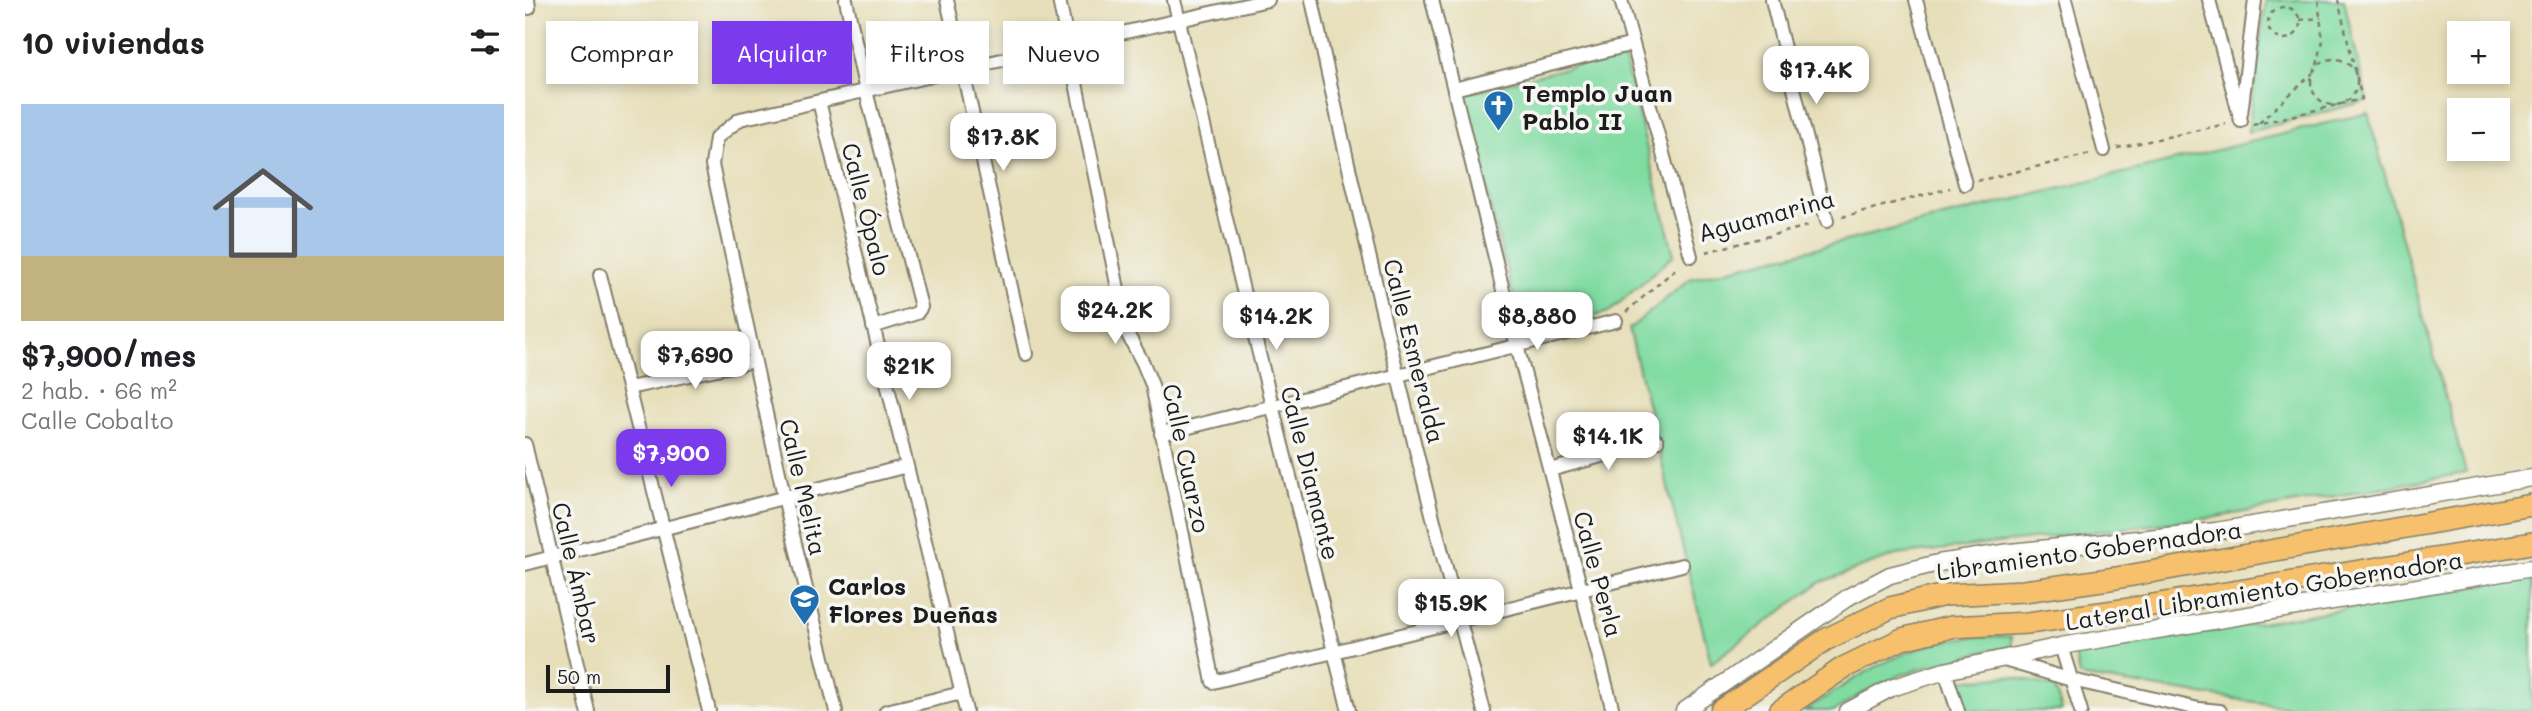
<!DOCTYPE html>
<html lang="es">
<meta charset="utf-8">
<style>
:root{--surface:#fff;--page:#f2f2f2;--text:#202124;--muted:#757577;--accent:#7c3aed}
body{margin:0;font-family:Mali,sans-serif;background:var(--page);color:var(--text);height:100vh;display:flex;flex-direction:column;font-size:26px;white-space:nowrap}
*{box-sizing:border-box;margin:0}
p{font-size:23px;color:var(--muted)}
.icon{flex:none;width:38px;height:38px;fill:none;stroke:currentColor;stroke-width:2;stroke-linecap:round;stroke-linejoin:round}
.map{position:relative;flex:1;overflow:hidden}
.drawer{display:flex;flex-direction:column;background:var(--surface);width:525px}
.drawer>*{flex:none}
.banner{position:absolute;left:21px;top:21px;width:665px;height:63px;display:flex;gap:14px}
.fabs{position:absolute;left:1922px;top:21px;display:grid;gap:14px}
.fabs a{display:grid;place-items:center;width:63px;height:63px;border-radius:0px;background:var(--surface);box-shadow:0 4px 10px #0003;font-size:35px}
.scale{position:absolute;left:21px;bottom:18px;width:124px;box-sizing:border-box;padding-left:7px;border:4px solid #1c1c1c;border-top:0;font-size:19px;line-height:24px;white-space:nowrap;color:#1c1c1c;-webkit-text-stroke:5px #f6f6f2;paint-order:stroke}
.price{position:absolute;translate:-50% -60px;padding:0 16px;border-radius:14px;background:#fff;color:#222;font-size:23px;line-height:46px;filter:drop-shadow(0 2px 4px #0008)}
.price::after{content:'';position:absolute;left:50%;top:42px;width:21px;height:16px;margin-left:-10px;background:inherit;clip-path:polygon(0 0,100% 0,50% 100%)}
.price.current{background:var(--accent);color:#fff}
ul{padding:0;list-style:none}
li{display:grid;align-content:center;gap:14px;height:371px;padding:0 21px}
li span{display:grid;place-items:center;height:217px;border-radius:0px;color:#555}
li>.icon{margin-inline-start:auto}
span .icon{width:126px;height:126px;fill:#fffc;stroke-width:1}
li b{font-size:30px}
h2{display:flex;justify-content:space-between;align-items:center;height:84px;padding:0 21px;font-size:30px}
.pill{padding:0 24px;border-radius:0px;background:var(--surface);box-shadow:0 4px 10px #0003;font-size:24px;line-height:63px}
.pill.current{background:var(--accent);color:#fff}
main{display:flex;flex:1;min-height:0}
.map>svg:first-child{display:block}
.green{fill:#81dca2;stroke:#4e7c5f;stroke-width:2}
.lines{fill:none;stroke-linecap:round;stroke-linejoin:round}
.minor-casing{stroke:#827e6b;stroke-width:16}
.tertiary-casing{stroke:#827e6b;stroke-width:19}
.trunk-casing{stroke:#827e6b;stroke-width:24}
.path{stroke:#827e6b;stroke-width:2.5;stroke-dasharray:5 5;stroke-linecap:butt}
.minor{stroke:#fff;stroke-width:12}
.tertiary{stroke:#fff;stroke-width:16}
.trunk{stroke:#f7c06c;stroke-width:21}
.labels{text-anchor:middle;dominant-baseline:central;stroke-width:7;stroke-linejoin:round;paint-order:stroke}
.poi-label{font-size:24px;font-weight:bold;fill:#1c1c1c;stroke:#f6f6f2;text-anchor:start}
.street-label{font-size:24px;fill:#1c1c1c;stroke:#f6f6f2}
</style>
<main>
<section class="drawer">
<h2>10 viviendas<svg class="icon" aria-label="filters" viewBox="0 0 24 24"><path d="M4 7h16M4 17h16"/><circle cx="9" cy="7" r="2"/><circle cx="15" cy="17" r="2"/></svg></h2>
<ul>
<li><span style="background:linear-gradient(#a9c7e8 70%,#c2b280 0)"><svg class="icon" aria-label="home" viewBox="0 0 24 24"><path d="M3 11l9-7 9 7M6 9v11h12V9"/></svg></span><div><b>$7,900/mes</b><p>2 hab. · 66 m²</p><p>Calle Cobalto</p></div></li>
</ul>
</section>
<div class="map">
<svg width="2007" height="711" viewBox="0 0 2007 711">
<rect width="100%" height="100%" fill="#f6f6f2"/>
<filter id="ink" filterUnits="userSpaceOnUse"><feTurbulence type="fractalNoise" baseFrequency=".0143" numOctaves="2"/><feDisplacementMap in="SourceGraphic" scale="14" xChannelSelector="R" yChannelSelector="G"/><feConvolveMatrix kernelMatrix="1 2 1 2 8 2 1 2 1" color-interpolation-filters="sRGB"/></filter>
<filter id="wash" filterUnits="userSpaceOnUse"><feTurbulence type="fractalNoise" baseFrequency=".00686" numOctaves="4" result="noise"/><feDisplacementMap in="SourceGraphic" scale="28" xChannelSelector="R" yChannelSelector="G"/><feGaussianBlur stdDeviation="1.57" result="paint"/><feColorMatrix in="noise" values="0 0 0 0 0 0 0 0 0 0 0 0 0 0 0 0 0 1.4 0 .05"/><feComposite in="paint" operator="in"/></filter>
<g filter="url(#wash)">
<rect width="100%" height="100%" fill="#e7dfba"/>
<!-- green -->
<path class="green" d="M1741 0H1819L1842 101 1723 132Z
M1098 54 1149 255 1084 312 998 335 937 94Z
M1843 113 1941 473 1686 518 1371 555 1296 582 1186 663 1104 329 1165 279Z
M2007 577V711H1790L1554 676 1550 654Z
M1486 636 1487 647 1461 651 1378 674 1335 695 1309 711H1280C1328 678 1378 646 1437 638 1453 636 1470 637 1486 636Z
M1484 676 1530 687 1537 711H1443L1433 681Z"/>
</g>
<g filter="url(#ink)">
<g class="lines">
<defs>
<path id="minor" d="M3 0 4 8
M321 0 341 91 396 307 392 313 348 327
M422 0 501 354
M534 0 602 333 618 363 627 385 688 682 1157 565
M649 0 718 290 824 711
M787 0C838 238 895 476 959 711
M907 0 985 319 1088 711
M1096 0 1166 256
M1247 0 1302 221
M1391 0 1440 184
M1540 0 1579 150
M1684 0 1716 121
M929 89 1108 44
M294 101 441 711
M1716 114 1730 0
M75 275 184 711
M104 388 229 361
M636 434 1091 321
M0 444 63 711
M1025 470 1132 441
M0 564 382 466
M1536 646 1556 711
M1479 660 1547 680 1674 709 1695 711
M1420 671 1433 711
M311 711 264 519 187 165 191 138 215 119 743 0
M361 711 437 693"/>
<path id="tertiary" d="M1159 711 1325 596 1365 575 1413 563 1485 552 1691 531 2007 478
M1323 711 1366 688 1420 671 1536 646 2007 568"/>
<path id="trunk" d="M1196 711 1300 640 1365 608 1420 595 1499 591 1591 578 2007 505
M1255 711 1318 668 1377 639 1426 627 1503 623 1597 610 2007 543"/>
</defs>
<!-- minor casing -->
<use href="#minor" class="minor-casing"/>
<!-- tertiary casing -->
<use href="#tertiary" class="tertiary-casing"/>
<!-- trunk casing -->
<use href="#trunk" class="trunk-casing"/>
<!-- path -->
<path class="path" d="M1743 23a16 16 0 1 1 32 0a16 16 0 1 1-32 0Z
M1775 20 1796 18
M1786 82a23 23 0 1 1 46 0a23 23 0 1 1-46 0Z
M1792 65 1798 41 1793 0
M1734 123 1788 73
M1728 125 1837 99 1813 0
M1592 148 1701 124
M1452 181 1565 154
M1317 217 1425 188
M1181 252 1287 225
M1101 312 1154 266"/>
<!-- minor -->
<use href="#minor" class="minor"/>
<!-- tertiary -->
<use href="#tertiary" class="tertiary"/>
<!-- trunk -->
<use href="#trunk" class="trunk"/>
</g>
</g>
<!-- icons -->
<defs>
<symbol id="church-pin" viewBox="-11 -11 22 30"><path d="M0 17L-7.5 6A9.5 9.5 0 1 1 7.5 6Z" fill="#1f6fb2" stroke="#f6f6f2"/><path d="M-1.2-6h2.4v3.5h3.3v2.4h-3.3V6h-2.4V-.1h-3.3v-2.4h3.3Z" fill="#fff"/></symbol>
<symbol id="school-pin" viewBox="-11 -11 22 30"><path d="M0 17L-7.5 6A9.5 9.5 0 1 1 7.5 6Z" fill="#1f6fb2" stroke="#f6f6f2"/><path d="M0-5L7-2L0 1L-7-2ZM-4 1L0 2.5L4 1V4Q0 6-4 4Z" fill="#fff"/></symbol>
</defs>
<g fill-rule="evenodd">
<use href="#church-pin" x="956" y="88" width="35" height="47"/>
<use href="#school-pin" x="262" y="582" width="35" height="47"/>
</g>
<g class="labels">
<!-- poi labels -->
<g class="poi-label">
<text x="997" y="92">Templo Juan<tspan x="997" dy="28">Pablo II</tspan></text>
<text x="303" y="585">Carlos<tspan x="303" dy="28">Flores Dueñas</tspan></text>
</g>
<!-- street labels -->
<g class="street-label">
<text transform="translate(342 209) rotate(76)">Calle Ópalo</text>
<text transform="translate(1241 215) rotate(-15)">Aguamarina</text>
<text transform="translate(890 351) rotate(76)">Calle Esmeralda</text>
<text transform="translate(662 458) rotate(78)">Calle Cuarzo</text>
<text transform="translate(786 473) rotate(76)">Calle Diamante</text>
<text transform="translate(279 487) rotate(77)">Calle Melita</text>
<text transform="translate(1564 550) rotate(-8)">Libramiento Gobernadora</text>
<text transform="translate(52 573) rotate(77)">Calle Ámbar</text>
<text transform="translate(1074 574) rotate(75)">Calle Perla</text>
<text transform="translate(1739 590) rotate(-9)">Lateral Libramiento Gobernadora</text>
</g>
</g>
</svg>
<div class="fabs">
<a>+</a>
<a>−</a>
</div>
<div class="scale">50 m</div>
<b class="price" style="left:1291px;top:106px">$17.4K</b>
<b class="price" style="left:478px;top:173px">$17.8K</b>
<b class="price" style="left:590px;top:346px">$24.2K</b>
<b class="price" style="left:751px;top:352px">$14.2K</b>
<b class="price" style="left:1012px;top:352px">$8,880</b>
<b class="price" style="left:170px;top:391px">$7,690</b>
<b class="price" style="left:384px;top:402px">$21K</b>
<b class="price" style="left:1083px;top:472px">$14.1K</b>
<b class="price current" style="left:146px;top:489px">$7,900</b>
<b class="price" style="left:926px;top:639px">$15.9K</b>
<div class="banner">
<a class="pill">Comprar</a>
<a class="pill current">Alquilar</a>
<a class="pill">Filtros</a>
<a class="pill">Nuevo</a>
</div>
</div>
</main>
